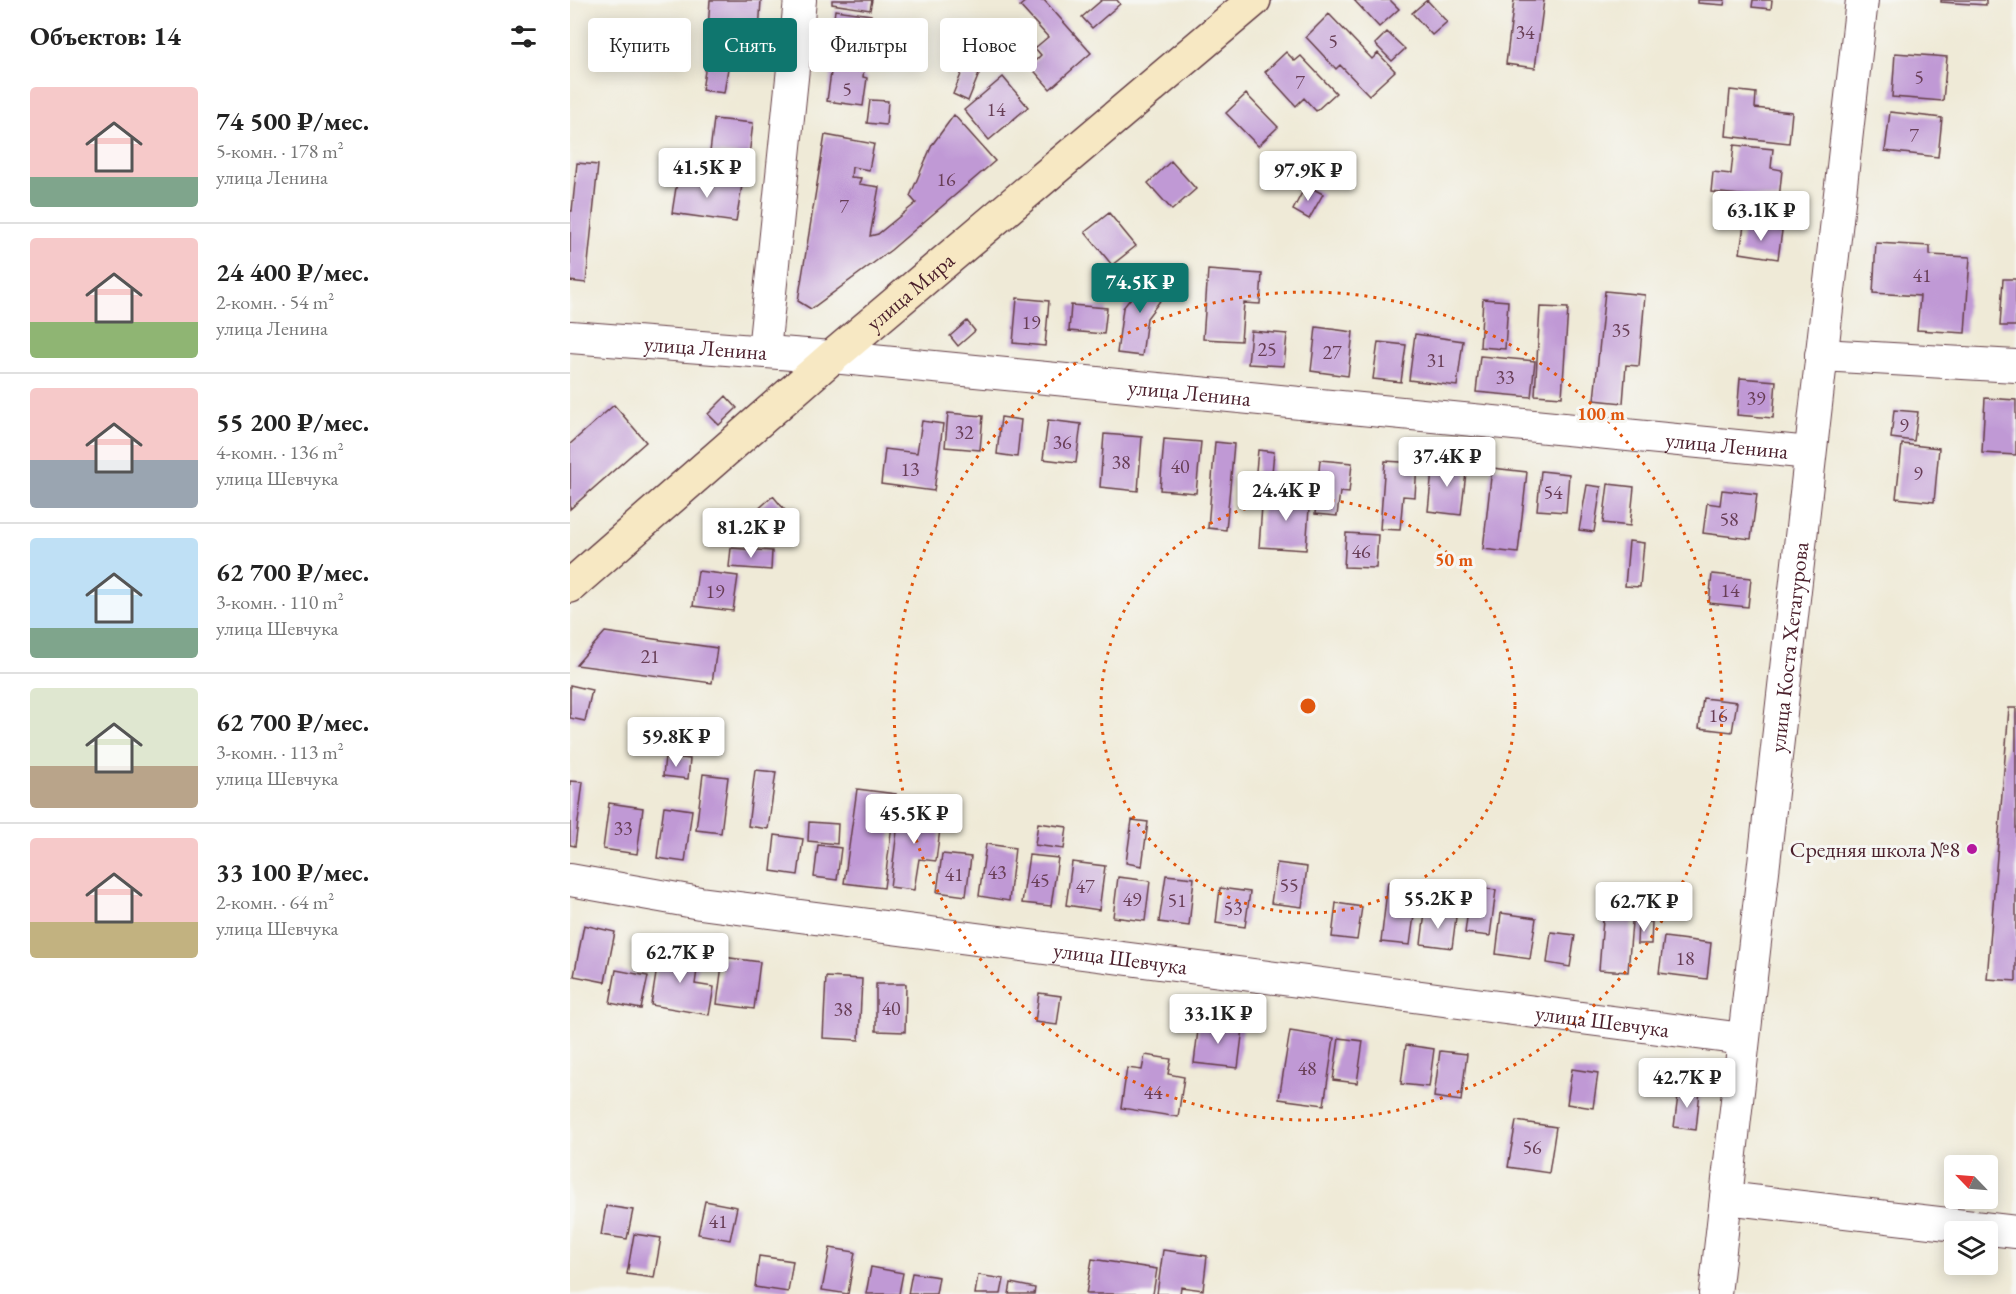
<!DOCTYPE html>
<html lang="ru">
<meta charset="utf-8">
<style>
:root{--surface:#fff;--page:#f2f2f2;--text:#222;--muted:#767676;--line:#e0e0e0;--accent:#0f766e}
body{margin:0;font-family:"EB Garamond",serif;background:var(--page);color:var(--text);height:100vh;display:flex;flex-direction:column;font-size:22px;white-space:nowrap}
*{box-sizing:border-box;margin:0}
p{font-size:20px;color:var(--muted)}
.icon{flex:none;width:33px;height:33px;fill:none;stroke:currentColor;stroke-width:2;stroke-linecap:round;stroke-linejoin:round}
.map{position:relative;flex:1;overflow:hidden}
.panel{display:flex;flex-direction:column;background:var(--surface);width:570px}
.panel>*{flex:none}
.hud{position:absolute;left:18px;top:18px;width:570px;height:54px;display:flex;gap:12px}
.needle{width:39px;rotate:295deg}
.buttons{position:absolute;left:1374px;top:1155px;display:grid;gap:12px}
.buttons a{display:grid;place-items:center;width:54px;height:54px;border-radius:6px;background:var(--surface);box-shadow:0 3px 15px #0003;font-size:30px}
.price{position:absolute;translate:-50% -51px;padding:0 14px;border-radius:6px;background:#fff;color:#222;font-size:20px;line-height:39px;filter:drop-shadow(0 2px 3px #0008)}
.price::after{content:'';position:absolute;left:50%;top:36px;width:18px;height:14px;margin-left:-9px;background:inherit;clip-path:polygon(0 0,100% 0,50% 100%)}
.price.selected{background:var(--accent);color:#fff}
ul{padding:0;list-style:none}
li{display:flex;align-items:center;gap:18px;height:150px;padding:0 30px}
li+li{border-top:2px solid var(--line)}
li span{display:grid;place-items:center;flex:none;width:168px;height:120px;border-radius:6px;color:#555}
li>.icon{margin-inline-start:auto}
span .icon{width:72px;height:72px;fill:#fffc;stroke-width:1}
li b{font-size:26px}
h2{display:flex;justify-content:space-between;align-items:center;height:72px;padding:0 30px;font-size:26px}
.chip{padding:0 21px;border-radius:6px;background:var(--surface);box-shadow:0 3px 15px #0003;font-size:21px;line-height:54px}
.chip.selected{background:var(--accent);color:#fff}
main{display:flex;flex:1;min-height:0}
.map>svg:first-child{display:block}
.building{fill:#c099d5}
.lines{fill:none;stroke-linecap:round;stroke-linejoin:round}
.street-casing{stroke:#633d45;stroke-width:34}
.secondary-casing{stroke:#633d45;stroke-width:36}
.street{stroke:#fff;stroke-width:32}
.secondary{stroke:#f7e8c3;stroke-width:33}
.ring{fill:none;stroke:#e0560e;stroke-width:3;stroke-dasharray:3 6}
.poi-dot{fill:#b5179e;stroke:#f6f6f2;stroke-width:2}
.labels{text-anchor:middle;dominant-baseline:central;stroke-width:6;stroke-linejoin:round;paint-order:stroke}
.number-label{font-size:20px;fill:#683e56}
.street-label{font-size:22px;fill:#4a1f2b;stroke:#f6f6f2}
.poi-label{font-size:22px;fill:#4a1f2b;stroke:#f6f6f2;text-anchor:end}
.centre{fill:#e0560e;stroke:#f6f6f2;stroke-width:3}
.ring-label{font-size:18px;text-anchor:middle;font-weight:bold;fill:#e0560e;stroke:#f6f6f2;stroke-width:6;stroke-linejoin:round;paint-order:stroke}
</style>
<main>
<section class="panel">
<h2>Объектов: 14<svg class="icon" aria-label="filters" viewBox="0 0 24 24"><path d="M4 7h16M4 17h16"/><circle cx="9" cy="7" r="2"/><circle cx="15" cy="17" r="2"/></svg></h2>
<ul>
<li><span style="background:linear-gradient(#f6c9c9 75%,#7fa58c 0)"><svg class="icon" aria-label="home" viewBox="0 0 24 24"><path d="M3 11l9-7 9 7M6 9v11h12V9"/></svg></span><div><b>74 500 ₽/мес.</b><p>5-комн. · 178 m²</p><p>улица Ленина</p></div></li>
<li><span style="background:linear-gradient(#f6c9c9 70%,#8fb573 0)"><svg class="icon" aria-label="home" viewBox="0 0 24 24"><path d="M3 11l9-7 9 7M6 9v11h12V9"/></svg></span><div><b>24 400 ₽/мес.</b><p>2-комн. · 54 m²</p><p>улица Ленина</p></div></li>
<li><span style="background:linear-gradient(#f6c9c9 60%,#9aa5b1 0)"><svg class="icon" aria-label="home" viewBox="0 0 24 24"><path d="M3 11l9-7 9 7M6 9v11h12V9"/></svg></span><div><b>55 200 ₽/мес.</b><p>4-комн. · 136 m²</p><p>улица Шевчука</p></div></li>
<li><span style="background:linear-gradient(#bfe0f5 75%,#7fa58c 0)"><svg class="icon" aria-label="home" viewBox="0 0 24 24"><path d="M3 11l9-7 9 7M6 9v11h12V9"/></svg></span><div><b>62 700 ₽/мес.</b><p>3-комн. · 110 m²</p><p>улица Шевчука</p></div></li>
<li><span style="background:linear-gradient(#dfe7d0 65%,#b9a48a 0)"><svg class="icon" aria-label="home" viewBox="0 0 24 24"><path d="M3 11l9-7 9 7M6 9v11h12V9"/></svg></span><div><b>62 700 ₽/мес.</b><p>3-комн. · 113 m²</p><p>улица Шевчука</p></div></li>
<li><span style="background:linear-gradient(#f6c9c9 70%,#c2b280 0)"><svg class="icon" aria-label="home" viewBox="0 0 24 24"><path d="M3 11l9-7 9 7M6 9v11h12V9"/></svg></span><div><b>33 100 ₽/мес.</b><p>2-комн. · 64 m²</p><p>улица Шевчука</p></div></li>
</ul>
</section>
<div class="map">
<svg width="1446" height="1294" viewBox="0 0 1446 1294">
<rect width="100%" height="100%" fill="#f6f6f2"/>
<filter id="ink" filterUnits="userSpaceOnUse"><feTurbulence type="fractalNoise" baseFrequency=".0167" numOctaves="2"/><feDisplacementMap in="SourceGraphic" scale="12" xChannelSelector="R" yChannelSelector="G"/><feConvolveMatrix kernelMatrix="1 2 1 2 8 2 1 2 1" color-interpolation-filters="sRGB"/></filter>
<filter id="wash" filterUnits="userSpaceOnUse"><feTurbulence type="fractalNoise" baseFrequency=".008" numOctaves="4" result="noise"/><feDisplacementMap in="SourceGraphic" scale="24" xChannelSelector="R" yChannelSelector="G"/><feGaussianBlur stdDeviation="1.35" result="paint"/><feColorMatrix in="noise" values="0 0 0 0 0 0 0 0 0 0 0 0 0 0 0 0 0 1.4 0 .05"/><feComposite in="paint" operator="in"/></filter>
<g filter="url(#wash)">
<rect width="100%" height="100%" fill="#efead7"/>
<g id="blocks">
<!-- building -->
<path class="building" d="M140 0H191L188 49 156 47 157 31 138 29Z
M262 0H302L300 10 262 4Z
M457 0H474L521 53 480 89 460 66 471 55 465 48 478 37 450 6Z
M532 0H547L550 4 522 28 512 17Z
M784 0H820L829 9 809 27Z
M857 0 877 22 862 35 842 13Z
M944 0H974L965 68 936 64Z
M1128 0H1155L1154 5 1128 3Z
M1183 0H1202L1201 9 1182 7Z
M1371 0H1416V5L1371 2Z
M265 10 301 15 293 77 297 78 293 106 257 101 264 51H260Z
M759 14 802 59 808 53 825 71 799 95 770 65 766 69 736 37Z
M817 32 835 49 822 61 805 44Z
M138 52 160 56 154 93 132 90Z
M716 52 725 61 731 56 766 93 746 111 734 98 726 106 695 72Z
M1325 53 1377 57 1373 101 1322 97Z
M394 67 409 74 398 101 383 94Z
M433 77 458 107 419 140 394 110Z
M1160 90 1186 93 1185 108 1222 112 1219 143 1156 136Z
M676 94 708 127 688 146 656 113Z
M300 100 318 101 316 125 297 123Z
M1320 112 1372 118 1368 157 1315 151Z
M384 115 425 161 321 250 241 309 228 301 255 135 304 144 299 170 282 167 281 177 291 178 289 184 309 187 300 236 308 234 346 203 340 196 362 145Z
M144 119 183 123 179 156 140 152Z
M1164 145 1203 149 1201 168 1212 170 1209 199 1141 192 1143 172 1161 174Z
M601 161 626 189 602 210 578 183Z
M7 163 28 165 16 283 0 281V211H2Z
M108 175 172 185 166 222 102 213Z
M736 185 753 194 739 219 723 210Z
M1159 200 1177 202 1174 226 1156 223Z
M539 213 566 246 542 265 515 232Z
M1174 225 1212 231 1208 259 1170 253Z
M1306 243 1360 246V255L1400 257 1395 333 1347 330 1350 296 1303 293Z
M583 270 602 285 577 318 572 356 547 353 553 308Z
M638 270 692 274 690 304 674 303 671 341 633 339Z
M1433 279H1446V326H1430Z
M1035 291 1075 295 1069 366 1056 365 1053 403 1024 400Z
M447 298 479 301 475 346 443 343Z
M913 299 938 301 935 349 910 347Z
M501 305 537 308 534 334 499 331Z
M970 307 998 308 992 397 965 395Z
M397 321 405 331 388 346 380 336Z
M746 327 783 332 778 376 741 371Z
M681 331 717 334 714 366 678 364Z
M845 334 893 341 887 386 839 380Z
M808 342 836 345 831 382 803 379Z
M910 356 965 361 961 397 906 392Z
M1170 378 1206 381 1203 418 1167 415Z
M156 396 167 408 149 425 138 414Z
M1415 398 1446 400V455L1412 453Z
M44 405 76 442 0 509V444Z
M1324 410 1348 412 1344 441 1321 438Z
M378 413 413 416 410 450 375 447Z
M431 417 451 420 447 457 427 454Z
M478 420 511 424 506 463 473 459Z
M352 421 373 424 364 491 311 484 315 449 347 453Z
M534 434 572 437 568 491 530 487Z
M594 439 631 442 626 493 590 490Z
M645 442 664 444 656 530 638 528Z
M1332 444 1369 448 1364 502 1326 498Z
M688 450 704 452 700 494 684 492Z
M750 460 782 463 779 493 770 492 767 516 745 514Z
M815 461 847 463 845 497 833 496 830 530 810 529Z
M863 461 897 464 891 515 858 511Z
M922 468 957 472 948 553 913 549Z
M971 471 999 474 996 512 967 510Z
M1038 484 1064 487 1060 526 1033 523Z
M1017 485 1031 487 1024 532 1009 530Z
M1152 490 1187 494 1181 539 1133 533 1137 503 1150 505Z
M706 492 740 495 736 550 689 547 692 506 704 507Z
M203 496 218 514 200 529 185 512Z
M776 533 808 535 806 568 774 567Z
M1059 541 1074 543 1070 587 1055 586Z
M161 548 202 551 201 570 159 567Z
M128 571 168 576 163 611 123 606Z
M1142 574 1181 578 1178 607 1139 603Z
M35 632 147 648 142 683 6 665Z
M0 685 22 690 15 721 0 718Z
M1133 698 1167 702 1162 732 1129 728Z
M1439 708H1446V981L1417 979Z
M95 756 120 759 118 779 93 776Z
M185 770 206 772 198 829 178 826Z
M133 774 158 777 151 833 126 830Z
M0 781 13 782 5 846 0 845Z
M287 789 326 794 314 888 274 883Z
M39 803 73 808 67 854 33 849Z
M94 806 122 810 115 862 87 858Z
M330 807 372 813 366 861 349 859 344 890 320 887Z
M562 820 578 822 572 866 556 863Z
M239 822 268 824 267 844 238 841Z
M468 823 497 827 494 849 465 845Z
M205 835 233 839 228 875 201 871Z
M416 844 445 848 439 901 409 896Z
M248 845 271 848 267 880 244 877Z
M372 854 401 857 396 896 367 892Z
M459 855 488 858 481 906 452 903Z
M502 862 535 866 529 910 496 905Z
M707 863 737 867 732 907 701 903Z
M596 875 624 878 619 926 589 922Z
M548 877 580 881 575 921 543 917Z
M818 882 848 886 840 945 811 942Z
M901 887 926 890 920 936 895 933Z
M650 888 680 892 675 927 646 923Z
M766 903 792 907 787 940 762 937Z
M1034 907 1063 910 1058 972 1029 970Z
M855 913 886 917 882 948 851 944Z
M931 913 966 918 960 959 926 954Z
M1068 921 1082 922 1081 944H1067Z
M14 925 45 932 35 982 4 976Z
M981 932 1005 935 1000 967 977 963Z
M1094 937 1141 943 1137 979 1089 973Z
M90 949 129 956 125 984 144 987 139 1015 81 1005Z
M153 957 190 962 184 1009 147 1004Z
M46 970 78 976 71 1009 40 1003Z
M256 977 292 979 289 1040 253 1038Z
M306 984H336L335 1032 306 1031Z
M469 993 491 996 487 1025 465 1022Z
M629 1022 673 1028 668 1068 624 1063Z
M720 1031 764 1038 754 1105 709 1099Z
M769 1038 793 1041 787 1083 763 1080Z
M836 1045 864 1049 859 1087 831 1084Z
M870 1051 897 1054 891 1101 864 1097Z
M575 1055 601 1059 598 1074 614 1077 608 1117 551 1108 557 1068 572 1070Z
M1002 1069 1028 1073 1023 1108 997 1104Z
M1109 1088 1130 1091 1126 1130 1104 1127Z
M946 1121 986 1127 979 1173 938 1167Z
M135 1201 167 1207 160 1240 128 1234Z
M36 1206 63 1210 57 1239 31 1235Z
M64 1234 91 1238 84 1278 57 1274Z
M260 1248 285 1252 278 1294 252 1290Z
M593 1250 637 1256 633 1290 611 1287 610 1294H587Z
M189 1256 223 1261 218 1292 185 1287Z
M522 1259 587 1269 583 1294H516Z
M301 1267 333 1273 329 1294H296Z
M342 1273 369 1277 366 1294H338Z
M408 1275 434 1279 431 1294H405Z
M441 1283 465 1288 464 1294H439Z"/>
</g>
</g>
<g filter="url(#ink)">
<use href="#blocks" fill-opacity="0" stroke="#633d45" stroke-width="1.5"/>
<g class="lines">
<defs>
<g id="street">
<path id="s1" d="M0 337 262 357 1240 453"/>
<path d="M194 351 230 0"/>
<path d="M1251 355 1446 366"/>
<path id="s2" d="M0 880 130 903 1173 1039"/>
<path d="M1156 1198 1446 1232"/>
<path id="s3" d="M1145 1294 1292 0"/>
</g>
<g id="secondary">
<path id="s4" d="M0 586 262 357 684 0"/>
</g>
</defs>
<!-- street casing -->
<use href="#street" class="street-casing"/>
<!-- secondary casing -->
<use href="#secondary" class="secondary-casing"/>
<!-- street -->
<use href="#street" class="street"/>
<!-- secondary -->
<use href="#secondary" class="secondary"/>
</g>
</g>
<!-- distance rings -->
<g class="ring">
<circle cx="738" cy="706" r="207"/>
<circle cx="738" cy="706" r="414"/>
</g>
<!-- markers -->
<circle class="poi-dot" cx="1402" cy="849" r="6"/>
<g class="labels">
<!-- number labels -->
<g class="number-label">
<text x="955" y="32">34</text>
<text x="763" y="41">5</text>
<text x="1349" y="77">5</text>
<text x="730" y="82">7</text>
<text x="277" y="89">5</text>
<text x="426" y="109">14</text>
<text x="1344" y="135">7</text>
<text x="376" y="179">16</text>
<text x="274" y="206">7</text>
<text x="1352" y="275">41</text>
<text x="461" y="322">19</text>
<text x="1051" y="330">35</text>
<text x="697" y="349">25</text>
<text x="762" y="352">27</text>
<text x="866" y="360">31</text>
<text x="935" y="377">33</text>
<text x="1186" y="398">39</text>
<text x="1334" y="425">9</text>
<text x="394" y="432">32</text>
<text x="492" y="442">36</text>
<text x="551" y="462">38</text>
<text x="610" y="466">40</text>
<text x="340" y="469">13</text>
<text x="1348" y="473">9</text>
<text x="983" y="492">54</text>
<text x="1159" y="519">58</text>
<text x="791" y="551">46</text>
<text x="1160" y="590">14</text>
<text x="145" y="591">19</text>
<text x="80" y="656">21</text>
<text x="1148" y="715">16</text>
<text x="53" y="828">33</text>
<text x="427" y="872">43</text>
<text x="384" y="874">41</text>
<text x="470" y="880">45</text>
<text x="719" y="885">55</text>
<text x="515" y="886">47</text>
<text x="562" y="899">49</text>
<text x="607" y="900">51</text>
<text x="663" y="908">53</text>
<text x="1115" y="958">18</text>
<text x="321" y="1008">40</text>
<text x="273" y="1009">38</text>
<text x="737" y="1068">48</text>
<text x="583" y="1092">44</text>
<text x="962" y="1147">56</text>
<text x="148" y="1221">41</text>
</g>
<!-- street labels -->
<g class="street-label">
<text stroke="none"><textPath href="#s4" startOffset="450">улица Мира</textPath></text>
<text stroke="none"><textPath href="#s1" startOffset="136">улица Ленина</textPath></text>
<text stroke="none"><textPath href="#s1" startOffset="622">улица Ленина</textPath></text>
<text stroke="none"><textPath href="#s1" startOffset="1162">улица Ленина</textPath></text>
<text stroke="none"><textPath href="#s3" startOffset="651">улица Коста Хетагурова</textPath></text>
<text stroke="none"><textPath href="#s2" startOffset="556">улица Шевчука</textPath></text>
<text stroke="none"><textPath href="#s2" startOffset="1042">улица Шевчука</textPath></text>
</g>
<!-- poi labels -->
<g class="poi-label">
<text x="1390" y="849">Средняя школа №8</text>
</g>
</g>
<circle cx="738" cy="706" r="9" class="centre"/>
<g class="ring-label">
<text x="1031" y="420">100 m</text>
<text x="884" y="566">50 m</text>
</g>
</svg>
<div class="buttons">
<a><svg class="needle" viewBox="-14 -14 28 28"><path d="M0-13l5 13h-10z" fill="#e53935"/><path d="M0 13l5-13h-10z" fill="#767676"/></svg></a>
<a><svg class="icon" aria-label="layers" viewBox="0 0 24 24"><path d="M12 4l9 5-9 5-9-5zM3 14l9 5 9-5"/></svg></a>
</div>
<b class="price" style="left:137px;top:199px">41.5K ₽</b>
<b class="price" style="left:738px;top:202px">97.9K ₽</b>
<b class="price" style="left:1191px;top:242px">63.1K ₽</b>
<b class="price selected" style="left:570px;top:314px">74.5K ₽</b>
<b class="price" style="left:877px;top:488px">37.4K ₽</b>
<b class="price" style="left:716px;top:522px">24.4K ₽</b>
<b class="price" style="left:181px;top:559px">81.2K ₽</b>
<b class="price" style="left:106px;top:768px">59.8K ₽</b>
<b class="price" style="left:344px;top:845px">45.5K ₽</b>
<b class="price" style="left:868px;top:930px">55.2K ₽</b>
<b class="price" style="left:1074px;top:933px">62.7K ₽</b>
<b class="price" style="left:110px;top:984px">62.7K ₽</b>
<b class="price" style="left:648px;top:1045px">33.1K ₽</b>
<b class="price" style="left:1117px;top:1109px">42.7K ₽</b>
<div class="hud">
<a class="chip">Купить</a>
<a class="chip selected">Снять</a>
<a class="chip">Фильтры</a>
<a class="chip">Новое</a>
</div>
</div>
</main>
